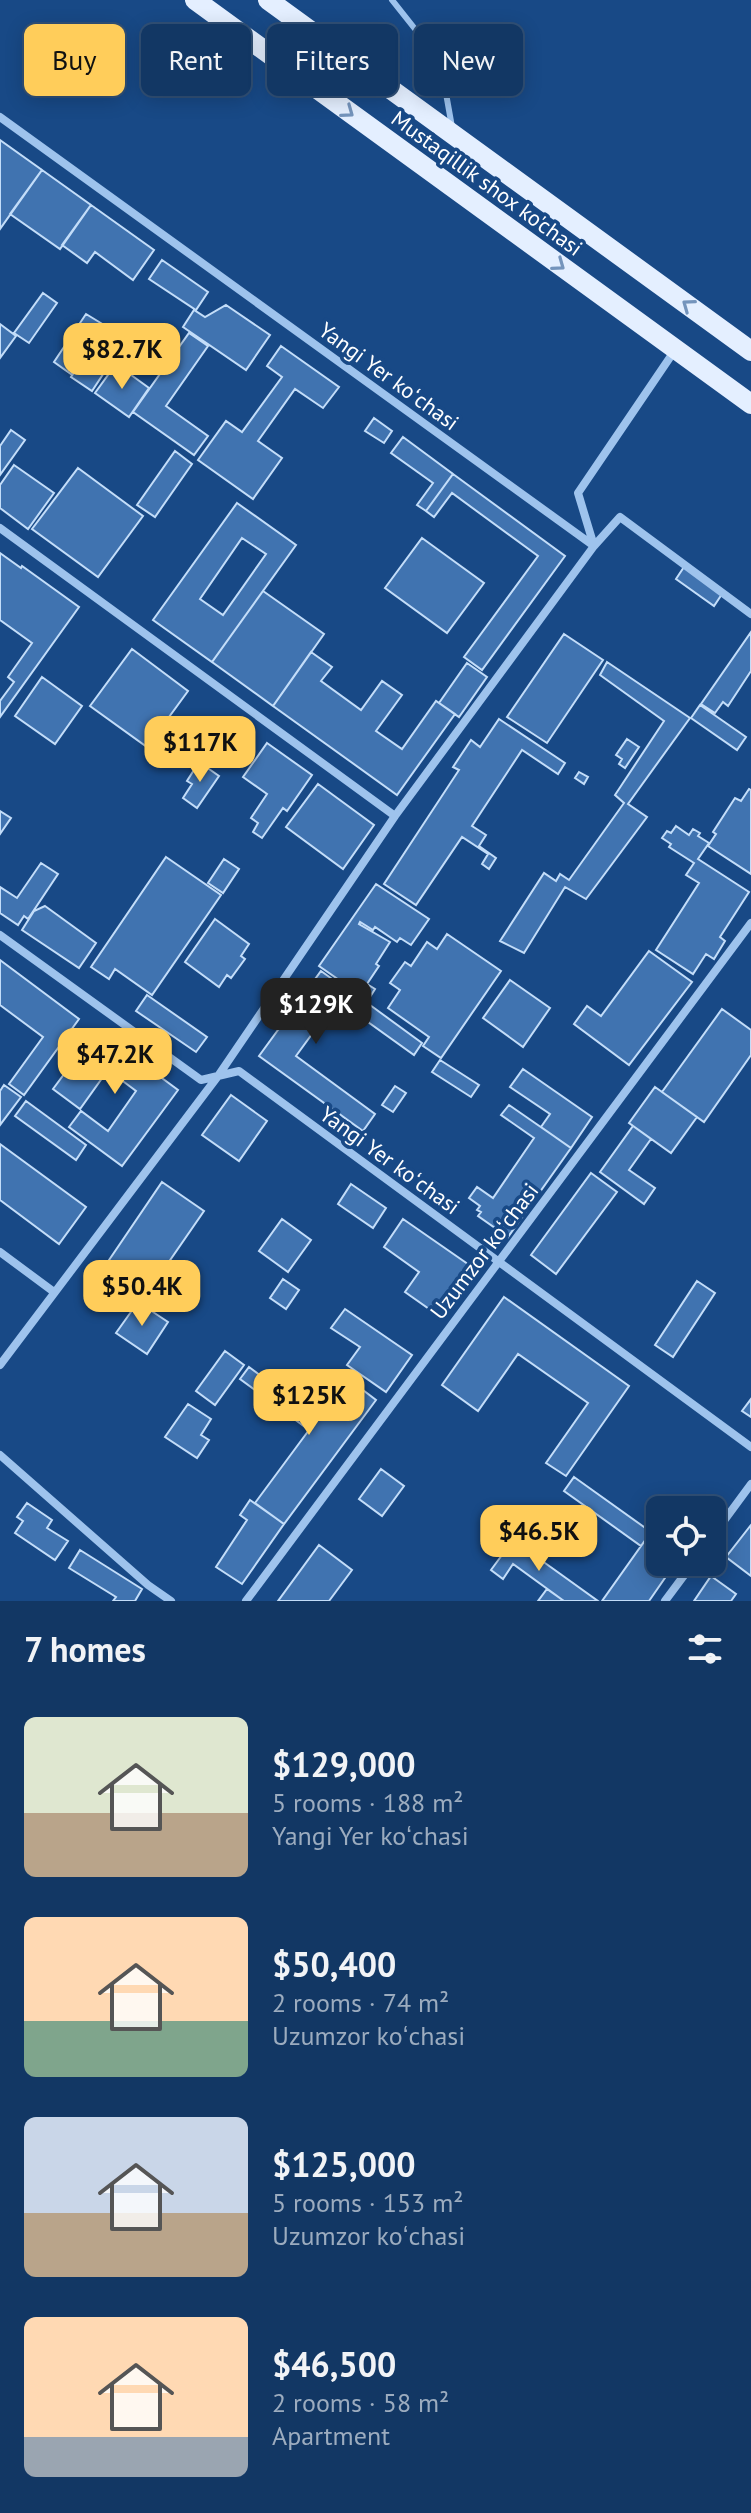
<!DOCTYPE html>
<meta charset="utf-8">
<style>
:root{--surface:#123764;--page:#1f426d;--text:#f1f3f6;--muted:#9cacbf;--line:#315178;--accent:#ffcd5a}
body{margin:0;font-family:"PT Sans",sans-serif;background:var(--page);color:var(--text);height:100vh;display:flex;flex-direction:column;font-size:30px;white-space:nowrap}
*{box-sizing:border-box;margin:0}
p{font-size:26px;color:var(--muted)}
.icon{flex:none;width:44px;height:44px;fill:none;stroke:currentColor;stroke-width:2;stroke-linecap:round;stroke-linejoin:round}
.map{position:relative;height:1601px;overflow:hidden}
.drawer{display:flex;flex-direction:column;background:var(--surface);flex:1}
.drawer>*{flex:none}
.top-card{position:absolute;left:24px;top:24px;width:704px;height:72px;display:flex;gap:16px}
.tools{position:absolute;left:646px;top:1496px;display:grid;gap:16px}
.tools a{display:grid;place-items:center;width:80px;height:80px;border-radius:12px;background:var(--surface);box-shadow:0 4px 20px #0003,0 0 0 2px var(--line);font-size:40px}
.price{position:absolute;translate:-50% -68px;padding:0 18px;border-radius:16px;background:var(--accent);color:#111;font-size:26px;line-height:52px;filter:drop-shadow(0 2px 4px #0008)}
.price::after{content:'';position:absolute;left:50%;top:48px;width:24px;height:18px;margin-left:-12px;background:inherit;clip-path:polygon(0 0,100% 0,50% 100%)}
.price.on{background:#222;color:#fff}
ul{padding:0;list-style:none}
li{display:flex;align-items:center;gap:24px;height:200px;padding:0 24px}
li span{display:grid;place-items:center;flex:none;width:224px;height:160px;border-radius:12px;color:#555}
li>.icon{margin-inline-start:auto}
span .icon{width:96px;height:96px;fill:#fffc;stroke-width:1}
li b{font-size:34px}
h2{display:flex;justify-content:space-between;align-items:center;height:96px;padding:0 24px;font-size:34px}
.chip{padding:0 28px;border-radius:12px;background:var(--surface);box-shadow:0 4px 20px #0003,0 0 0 2px var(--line);font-size:28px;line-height:72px}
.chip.on{background:var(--accent);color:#111}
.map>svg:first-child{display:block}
.building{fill:#4073b0;stroke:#c3ddf9;stroke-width:2;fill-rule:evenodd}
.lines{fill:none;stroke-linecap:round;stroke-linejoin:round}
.lane{stroke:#9ec3ed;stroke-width:6}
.street{stroke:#9ec3ed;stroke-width:8}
.primary{stroke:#e4efff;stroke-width:20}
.oneway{stroke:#7494bc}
.labels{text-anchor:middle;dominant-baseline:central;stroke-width:7;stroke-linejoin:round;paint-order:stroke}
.street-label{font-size:22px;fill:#fff;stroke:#184986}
</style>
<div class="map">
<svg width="751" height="1601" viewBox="0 0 751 1601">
<rect width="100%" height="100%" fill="#184986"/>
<!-- building -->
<path class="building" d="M0 140 42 170 0 229Z
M42 170 91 205 60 249 10 214Z
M91 205 154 250 133 280 95 252 87 263 62 245Z
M162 260 208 292 196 310 149 279Z
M43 293 57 303 29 343 14 333Z
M226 305 270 335 246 370 183 327 194 310 205 317Z
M86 314 104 325 71 374 54 362Z
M0 324 16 336 0 358Z
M189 333 208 346 166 406 208 436 194 455 133 412Z
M281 346 339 387 323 408 295 389 258 441 282 458 253 499 198 460 226 421 242 432 282 377 267 366Z
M91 348 111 362 92 391 71 377Z
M116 364 149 388 129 417 95 393Z
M374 418 392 431 384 443 365 431Z
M11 430 25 440 0 475V446Z
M403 437 453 474 426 511 417 505 433 483 391 453Z
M175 451 192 464 155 517 137 505Z
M14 465 54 493 28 529 0 508V485Z
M78 468 143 516 98 577 32 529Z
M453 474 565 556 482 670 464 657 538 556 452 493 434 517 426 511Z
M237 503 296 545 212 662 153 620ZM242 538 266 554 223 615 200 599Z
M422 538 484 583 447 633 385 588Z
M0 553 21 568 22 566 79 607 0 717V701L14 682 8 677 32 643 0 620Z
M684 567 722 594 714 606 676 579Z
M263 591 324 634 273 706 212 662Z
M751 632V671L728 706 723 702 715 713 701 704Z
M564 634 603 660 547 743 507 717Z
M132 649 188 691 147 747 90 706Z
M311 652 332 667 321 681 361 710 382 681 402 695 376 731 402 749 436 701 455 714 397 795 273 706Z
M607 662 690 718 628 804 647 817 586 899 565 887 524 953 500 941 544 873 556 881 560 874 569 880 624 803 615 795 664 721 600 675Z
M467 663 487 677 459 717 439 703Z
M42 677 82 706 55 744 15 716Z
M700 705 746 737 737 750 691 718Z
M499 719 565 763 558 774 522 750 472 826 486 835 479 846 496 858 489 869 482 864 488 854 462 837 416 905 384 884 459 770 453 767 471 740 480 747Z
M627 739 639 747 625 768 619 764 622 759 616 755Z
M267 743 312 775 287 811 283 808 262 838 253 832 258 823 251 818 267 794 243 777Z
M199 762 219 776 197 808 183 798 192 784 187 781Z
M579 772 588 777 584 784 575 778Z
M318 784 374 825 343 869 286 827Z
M749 789 751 790V874L708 846 716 834 713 832 735 798 741 801Z
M0 811 11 818 0 834Z
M676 826 689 835 693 829 700 833 698 836 709 843 698 859 749 892 720 937 725 941 714 959 706 954 693 974 656 950 699 883 686 875 694 863 669 847 671 844 662 838 667 831 671 833Z
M166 857 221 895 152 995 115 969 109 979 91 967Z
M224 859 239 869 223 893 208 883Z
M41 863 58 874 28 919 24 916 18 925 0 913V887L17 898Z
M376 884 429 919 411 945 400 938 397 942 375 927 373 930 360 922 359 924 390 942 376 964 379 966 367 984 375 989 368 1000 319 966Z
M45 906 96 943 79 968 22 930 34 911Z
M215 919 249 944 241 956 245 959 231 978 227 975 219 987 185 962Z
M447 934 501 971 441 1058 423 1046 429 1037 388 1008 400 990 390 983 405 962 411 966 427 942 437 949Z
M649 951 692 982 629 1065 574 1024 587 1006 601 1016Z
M0 960 79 1019 24 1095 9 1084 43 1037 0 1005Z
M321 971 364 1002 350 1021 331 1008 296 1056 375 1114 363 1131 259 1056Z
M510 980 550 1008 523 1047 483 1018Z
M147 995 207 1037 196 1052 136 1011Z
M370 1005 422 1043 414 1055 361 1017Z
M722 1009 751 1030V1055L704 1122 662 1092Z
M97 1030 178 1090 122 1166 69 1127 81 1111 108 1131 136 1091 108 1070 80 1109 53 1089Z
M440 1060 479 1085 471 1097 432 1072Z
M523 1069 592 1117 571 1148 541 1127 550 1114 510 1087Z
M4 1085 21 1097 0 1125V1091Z
M395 1086 406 1093 393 1112 382 1105Z
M655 1087 697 1117 671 1153 629 1123Z
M231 1095 267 1121 239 1161 202 1135Z
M26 1101 86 1145 76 1160 15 1116Z
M509 1105 571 1148 508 1237 478 1216 481 1212 477 1210 480 1206 469 1198 477 1187 493 1198 534 1138 501 1115Z
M633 1126 651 1139 629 1170 655 1188 644 1204 600 1172Z
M0 1144 86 1207 59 1244 0 1200Z
M591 1173 617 1192 556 1274 531 1255Z
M162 1182 204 1211 146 1295 105 1266Z
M351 1184 386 1208 373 1228 338 1204Z
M282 1219 311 1240 288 1272 259 1251Z
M403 1219 475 1269 442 1318 405 1292 419 1272 384 1247Z
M283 1279 299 1290 286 1309 270 1298Z
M697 1281 715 1293 673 1357 655 1345Z
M504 1297 629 1386 566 1476 546 1463 588 1403 518 1354 478 1411 442 1385Z
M138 1302 168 1322 147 1354 116 1333Z
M345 1309 412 1355 386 1392 347 1365 360 1347 331 1328Z
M225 1351 244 1365 215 1405 196 1391Z
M249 1367 280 1390 287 1380 304 1393 310 1384 331 1400 347 1378 376 1400 284 1524 255 1503 309 1430 240 1379Z
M751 1399V1417L742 1411Z
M188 1404 211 1419 201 1435 209 1440 197 1458 165 1437Z
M381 1469 404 1486 382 1516 359 1499Z
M574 1477 651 1532 641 1546 564 1491Z
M250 1500 284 1524 242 1584 216 1567 247 1520 240 1515Z
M27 1503 52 1520 47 1528 68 1541 55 1560 15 1533 23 1521 17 1517Z
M751 1525V1576L726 1557Z
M651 1532 660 1539V1562H676L649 1601H602Z
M513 1540 598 1601H564L513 1564 503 1579 491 1570Z
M319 1545 352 1570 329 1601H278Z
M80 1550 142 1589 135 1601H113L116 1597 69 1568Z
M711 1576 736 1594 731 1601H694Z
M547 1589 564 1601H538Z"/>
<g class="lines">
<!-- lane -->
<path class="lane" d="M392 0 419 34 442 71 452 127"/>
<!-- street -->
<path class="street" d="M0 117 594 546 620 517 751 614
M0 528 395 816
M0 935 201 1080 239 1071 751 1447
M0 1252 54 1292
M0 1365 218 1076 395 816 594 546 578 493 675 350
M0 1455 148 1585 171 1601
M712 1537 751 1484
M246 1601 751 923
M665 1601 694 1562"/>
<!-- primary -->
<path class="primary" d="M195 0 751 404
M268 0 751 351"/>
</g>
<!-- one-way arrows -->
<defs><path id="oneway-chevron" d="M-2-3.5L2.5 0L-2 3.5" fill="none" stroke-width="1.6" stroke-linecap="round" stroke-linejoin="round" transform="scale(2)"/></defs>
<g class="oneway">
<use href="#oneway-chevron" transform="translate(348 112) rotate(36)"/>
<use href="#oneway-chevron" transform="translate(559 265) rotate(36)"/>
<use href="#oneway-chevron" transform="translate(688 305) rotate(-144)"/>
</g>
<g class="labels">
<!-- street labels -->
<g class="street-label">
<text transform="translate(487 183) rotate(36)">Mustaqillik shox ko'chasi</text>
<text transform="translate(389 376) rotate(36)">Yangi Yer koʻchasi</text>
<text transform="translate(390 1160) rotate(36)">Yangi Yer koʻchasi</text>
<text transform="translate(484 1251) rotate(-53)">Uzumzor koʻchasi</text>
</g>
</g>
</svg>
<div class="tools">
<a><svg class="icon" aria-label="locate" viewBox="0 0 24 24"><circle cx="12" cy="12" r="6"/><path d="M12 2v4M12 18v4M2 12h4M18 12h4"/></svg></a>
</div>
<b class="price" style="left:122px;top:391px">$82.7K</b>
<b class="price" style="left:200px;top:784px">$117K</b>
<b class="price on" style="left:316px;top:1046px">$129K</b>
<b class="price" style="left:115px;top:1096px">$47.2K</b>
<b class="price" style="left:142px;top:1328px">$50.4K</b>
<b class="price" style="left:309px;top:1437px">$125K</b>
<b class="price" style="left:539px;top:1573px">$46.5K</b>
<div class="top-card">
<a class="chip on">Buy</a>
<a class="chip">Rent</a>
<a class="chip">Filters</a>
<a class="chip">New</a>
</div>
</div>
<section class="drawer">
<h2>7 homes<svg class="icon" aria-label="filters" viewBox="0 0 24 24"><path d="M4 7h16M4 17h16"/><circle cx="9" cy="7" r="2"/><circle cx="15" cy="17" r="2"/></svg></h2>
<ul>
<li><span style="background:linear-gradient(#dfe7d0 60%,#b9a48a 0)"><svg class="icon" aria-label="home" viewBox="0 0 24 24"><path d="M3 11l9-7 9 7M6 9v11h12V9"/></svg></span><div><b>$129,000</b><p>5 rooms · 188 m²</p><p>Yangi Yer koʻchasi</p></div></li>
<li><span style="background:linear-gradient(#ffd9b3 65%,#7fa58c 0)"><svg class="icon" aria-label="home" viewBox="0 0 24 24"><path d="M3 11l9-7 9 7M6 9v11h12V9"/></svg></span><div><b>$50,400</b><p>2 rooms · 74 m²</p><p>Uzumzor koʻchasi</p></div></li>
<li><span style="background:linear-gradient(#c9d6e8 60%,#b9a48a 0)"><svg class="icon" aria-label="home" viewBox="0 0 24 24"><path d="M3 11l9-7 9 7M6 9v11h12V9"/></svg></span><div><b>$125,000</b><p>5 rooms · 153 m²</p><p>Uzumzor koʻchasi</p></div></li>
<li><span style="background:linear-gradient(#ffd9b3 75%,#9aa5b1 0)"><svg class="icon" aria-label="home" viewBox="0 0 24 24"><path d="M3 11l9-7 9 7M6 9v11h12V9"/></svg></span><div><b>$46,500</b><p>2 rooms · 58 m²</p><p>Apartment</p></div></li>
</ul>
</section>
